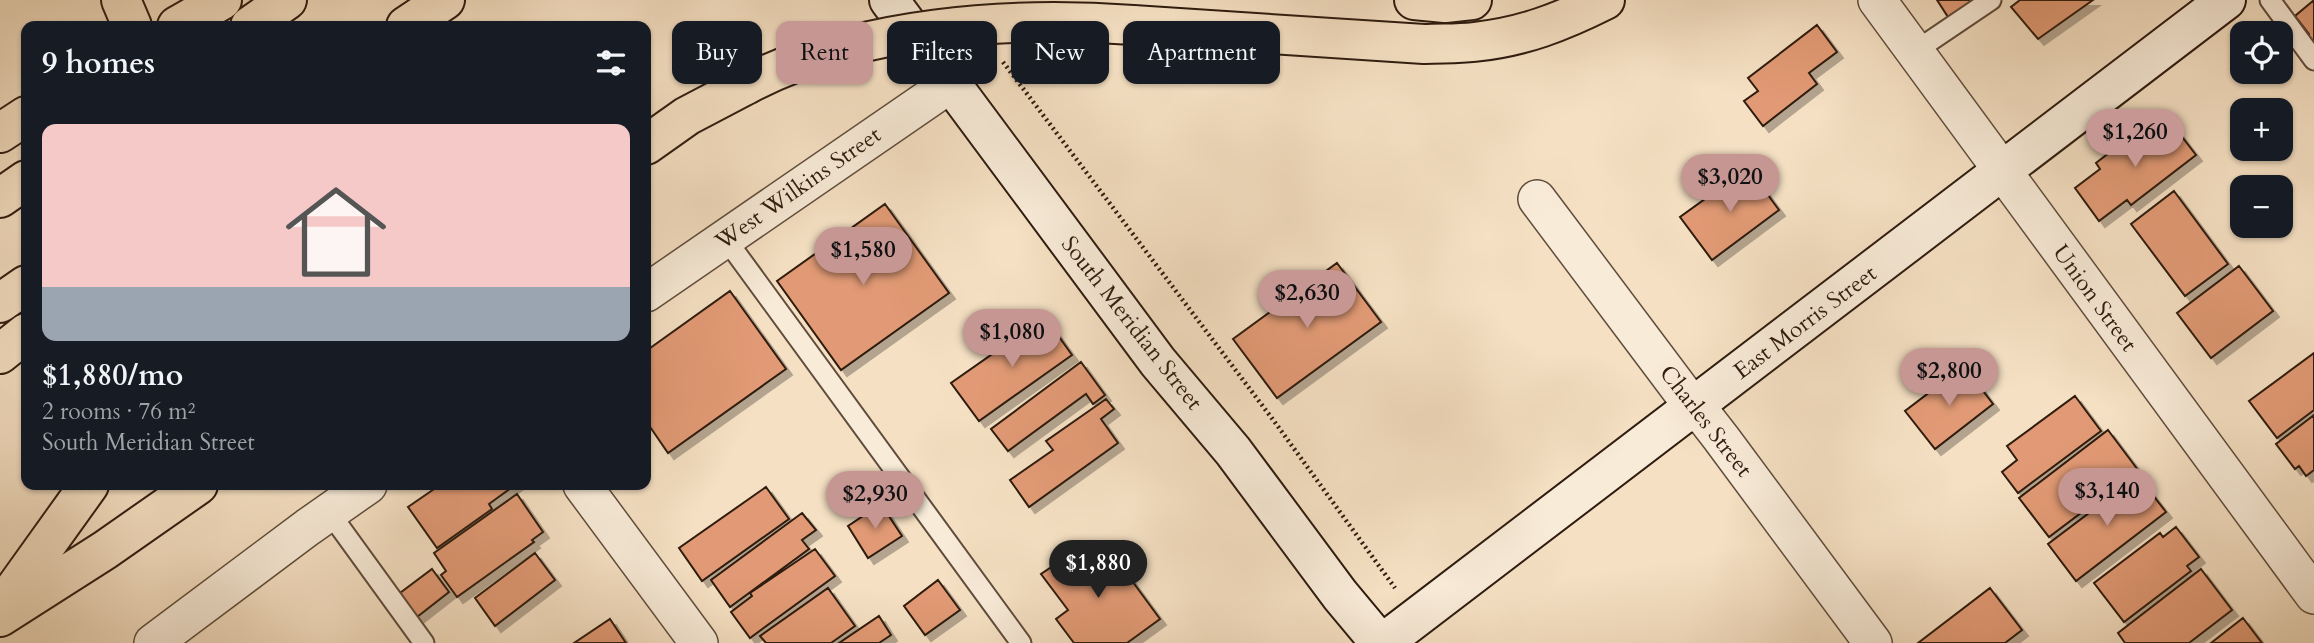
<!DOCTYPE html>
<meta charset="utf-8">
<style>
:root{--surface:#171b24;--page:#242831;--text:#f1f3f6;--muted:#9ea1a6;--accent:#c59692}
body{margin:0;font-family:Cardo,serif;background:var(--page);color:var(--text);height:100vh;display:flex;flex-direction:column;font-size:26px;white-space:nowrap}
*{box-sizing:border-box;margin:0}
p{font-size:23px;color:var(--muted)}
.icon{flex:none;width:38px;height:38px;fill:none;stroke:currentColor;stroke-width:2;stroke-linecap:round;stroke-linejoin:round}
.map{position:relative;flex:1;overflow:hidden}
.details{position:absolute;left:21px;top:21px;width:630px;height:469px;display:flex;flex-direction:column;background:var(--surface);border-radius:14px;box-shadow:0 2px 5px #0004}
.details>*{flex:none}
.hud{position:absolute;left:672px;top:21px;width:665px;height:63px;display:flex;gap:14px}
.buttons{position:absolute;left:2230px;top:21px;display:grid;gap:14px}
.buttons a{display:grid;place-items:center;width:63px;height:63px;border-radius:14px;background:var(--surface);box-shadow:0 2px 5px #0004;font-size:35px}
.price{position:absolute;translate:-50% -60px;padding:0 16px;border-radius:24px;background:var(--accent);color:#111;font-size:23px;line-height:46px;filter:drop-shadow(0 2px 4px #0008)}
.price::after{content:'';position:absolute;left:50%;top:42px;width:21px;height:16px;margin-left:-10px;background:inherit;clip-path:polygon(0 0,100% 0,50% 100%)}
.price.selected{background:#222;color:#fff}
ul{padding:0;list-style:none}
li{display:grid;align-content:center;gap:14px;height:371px;padding:0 21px}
li span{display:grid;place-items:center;height:217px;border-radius:14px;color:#555}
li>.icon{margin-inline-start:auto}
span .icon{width:126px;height:126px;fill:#fffc;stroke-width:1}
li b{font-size:30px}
h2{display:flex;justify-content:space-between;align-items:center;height:84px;padding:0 21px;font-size:30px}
.pill{padding:0 24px;border-radius:14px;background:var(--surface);box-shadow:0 2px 5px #0004;font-size:24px;line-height:63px}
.pill.selected{background:var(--accent);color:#111}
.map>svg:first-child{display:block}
.building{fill:#e19a74;stroke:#2e1b0f;stroke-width:2;filter:url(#shadow)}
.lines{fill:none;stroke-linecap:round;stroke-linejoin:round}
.lane-casing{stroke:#604c3c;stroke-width:23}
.street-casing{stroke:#604c3c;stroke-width:40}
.secondary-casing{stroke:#2e1b0f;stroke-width:42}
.highway-casing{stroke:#2e1b0f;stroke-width:42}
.path{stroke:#2e1b0f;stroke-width:4.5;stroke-dasharray:2 3.5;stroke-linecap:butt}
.lane{stroke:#f8ebd8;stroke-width:19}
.street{stroke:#f8ebd8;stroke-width:37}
.secondary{stroke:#f8ebd8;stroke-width:38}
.highway{stroke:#f5e0c3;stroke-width:38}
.highway-bridge-casing{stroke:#2e1b0f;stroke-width:42;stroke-linecap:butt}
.highway-bridge{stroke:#f5e0c3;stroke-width:38}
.labels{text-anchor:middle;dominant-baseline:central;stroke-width:5;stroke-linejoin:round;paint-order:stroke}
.street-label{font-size:23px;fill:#2e1b0f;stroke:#f8ebd8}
</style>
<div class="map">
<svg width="2314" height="643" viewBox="0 0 2314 643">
<defs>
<filter id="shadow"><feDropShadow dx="6" dy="6" stdDeviation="0" flood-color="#0004"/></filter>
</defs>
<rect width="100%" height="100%" fill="#f5e0c3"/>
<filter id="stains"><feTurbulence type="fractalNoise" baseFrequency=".00286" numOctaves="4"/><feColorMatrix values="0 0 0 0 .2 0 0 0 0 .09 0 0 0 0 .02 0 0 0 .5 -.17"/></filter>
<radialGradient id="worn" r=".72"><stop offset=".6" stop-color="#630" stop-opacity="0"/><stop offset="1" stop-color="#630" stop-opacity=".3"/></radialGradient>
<!-- building -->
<path class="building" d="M1937 0H1973L1948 17Z
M2020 0H2093L2038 39 2011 7Z
M2314 0V46L2307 37 2309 34 2295 16Z
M1817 25 1837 52 1809 73 1817 84 1763 126 1744 101 1758 91 1748 78Z
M2166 116 2196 155 2131 205 2127 200 2099 221 2075 188 2100 169 2096 163 2123 142 2126 146Z
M1748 168 1779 210 1712 260 1680 217Z
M2174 191 2228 264 2185 296 2131 224Z
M885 204 949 293 841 370 777 281Z
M1337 263 1381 322 1277 398 1233 339Z
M2239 266 2273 311 2211 358 2177 313Z
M730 291 786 369 668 453 646 421V351Z
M1045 317 1072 355 979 421 951 383Z
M2314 353V410L2277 438 2249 401Z
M1081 362 1105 395 1093 404 1086 394 1008 451 991 429Z
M1964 366 1993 404 1935 449 1905 411Z
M2075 396 2101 431 2018 493 2002 472 2017 460 2007 446Z
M1106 399 1114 409 1101 419 1118 443 1029 507 1010 480 1053 450 1046 441Z
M2314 415V470L2306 476 2299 466 2295 469 2276 444Z
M2108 430 2138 470 2049 537 2019 498Z
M2138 476 2166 512 2076 581 2048 544Z
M440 485H515L489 504 492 509 437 548 408 507Z
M766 487 789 519 702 581 679 548Z
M517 494 543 532 532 540 534 542 457 597 441 575 446 571 434 553Z
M881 504 902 536 868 558 848 526Z
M802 513 816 530 802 540 809 549 730 607 711 580Z
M2176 527 2199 557 2187 566 2191 571 2124 622 2094 583 2160 533 2163 537Z
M1090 541 1118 580 1127 574 1160 619 1127 643H1074L1056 619 1068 610 1041 574Z
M815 549 835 576 750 638 731 612 752 596 750 593Z
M535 553 555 580 495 626 475 598Z
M432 569 449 592 417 617 400 593Z
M2201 569 2232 610 2189 643H2125L2118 633Z
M938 580 960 610 925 635 904 606Z
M828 588 855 626 831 643H766L760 636Z
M1990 588 2022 630 2005 643H1918Z
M879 616 891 635 879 643H839Z
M2243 618 2262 643H2211Z
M610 619 626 643H574Z"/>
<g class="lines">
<defs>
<path id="lane" d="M2270 0 2314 60
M1914 52 1991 0
M725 238 1021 643
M329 512 424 643"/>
<path id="street" d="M1877 0 2314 595
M1537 199 1694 408 1707 420 1721 438 1873 643
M646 293 950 84
M582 485 699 643
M153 643 308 527 368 485"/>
<path id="secondary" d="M889 0 1158 362 1233 451 1340 595 1380 643
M1383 643 2226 0"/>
<path id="highway" d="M121 0 132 26
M1414 0 1445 3 1472 0
M1133 25 1424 44C1441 43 1457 44 1474 42 1523 37 1561 22 1605 0
M177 26 222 0
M250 26 287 0
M406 26 445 0
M0 133 26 116
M646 145 687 116 746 85
M0 198 26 180
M0 303 26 285
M0 354 26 333
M3 605 89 485
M0 617 105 550 198 485"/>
</defs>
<!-- lane casing -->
<use href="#lane" class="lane-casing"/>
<!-- street casing -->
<use href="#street" class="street-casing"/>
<!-- secondary casing -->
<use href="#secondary" class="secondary-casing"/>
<!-- highway casing -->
<use href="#highway" class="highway-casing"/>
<!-- path -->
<path class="path" d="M1003 62 1274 421 1395 588"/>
<!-- lane -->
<use href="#lane" class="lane"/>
<!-- street -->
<use href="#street" class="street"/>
<!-- secondary -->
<use href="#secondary" class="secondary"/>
<!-- highway -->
<use href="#highway" class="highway"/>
<defs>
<path id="highway-bridge" d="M746 85C856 26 1011 16 1133 25"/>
</defs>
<!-- highway-bridge casing -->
<use href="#highway-bridge" class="highway-bridge-casing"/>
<!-- highway-bridge -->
<use href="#highway-bridge" class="highway-bridge"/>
</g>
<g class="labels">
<!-- street labels -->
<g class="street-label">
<text transform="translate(798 188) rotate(-35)">West Wilkins Street</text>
<text transform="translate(2095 298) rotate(54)">Union Street</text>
<text transform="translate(1805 322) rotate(-37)">East Morris Street</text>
<text transform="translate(1132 323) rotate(52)">South Meridian Street</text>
<text transform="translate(1706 421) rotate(52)">Charles Street</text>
</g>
</g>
<rect width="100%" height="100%" filter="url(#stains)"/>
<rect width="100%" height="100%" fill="url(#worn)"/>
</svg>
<div class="buttons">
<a><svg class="icon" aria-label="locate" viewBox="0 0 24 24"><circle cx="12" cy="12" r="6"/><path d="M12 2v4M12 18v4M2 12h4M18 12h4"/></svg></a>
<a>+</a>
<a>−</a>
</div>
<b class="price" style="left:2135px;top:169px">$1,260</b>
<b class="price" style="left:1730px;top:214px">$3,020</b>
<b class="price" style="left:863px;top:287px">$1,580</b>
<b class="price" style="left:1307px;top:330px">$2,630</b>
<b class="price" style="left:1012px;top:369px">$1,080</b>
<b class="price" style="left:1949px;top:408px">$2,800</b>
<b class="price" style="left:2107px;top:528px">$3,140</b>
<b class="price" style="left:875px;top:531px">$2,930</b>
<b class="price selected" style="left:1098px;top:600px">$1,880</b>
<div class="hud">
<a class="pill">Buy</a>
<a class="pill selected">Rent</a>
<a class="pill">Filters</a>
<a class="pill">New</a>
<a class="pill">Apartment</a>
</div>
<section class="details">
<h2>9 homes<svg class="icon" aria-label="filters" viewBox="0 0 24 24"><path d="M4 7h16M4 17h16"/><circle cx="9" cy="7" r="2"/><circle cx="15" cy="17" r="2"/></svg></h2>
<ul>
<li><span style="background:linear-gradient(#f6c9c9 75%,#9aa5b1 0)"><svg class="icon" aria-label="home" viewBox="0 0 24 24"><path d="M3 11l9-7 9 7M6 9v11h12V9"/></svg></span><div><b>$1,880/mo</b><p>2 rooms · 76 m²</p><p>South Meridian Street</p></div></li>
</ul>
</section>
</div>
